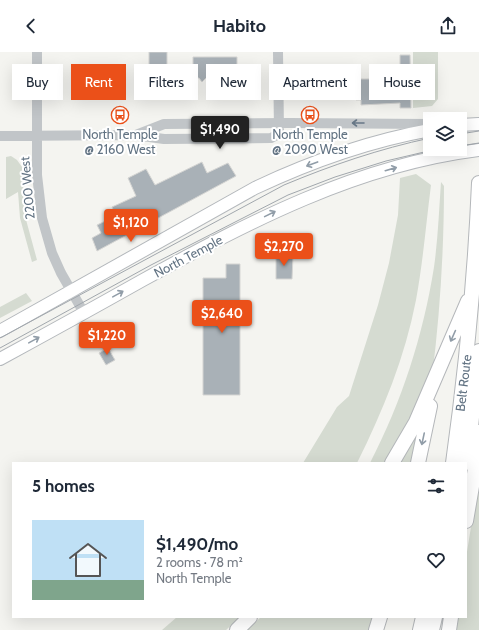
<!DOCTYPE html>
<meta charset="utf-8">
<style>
:root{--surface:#fff;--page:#f2f2f3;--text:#1f2937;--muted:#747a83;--accent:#eb5019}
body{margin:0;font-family:Cabin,sans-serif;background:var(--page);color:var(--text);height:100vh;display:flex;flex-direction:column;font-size:15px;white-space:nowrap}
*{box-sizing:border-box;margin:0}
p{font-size:13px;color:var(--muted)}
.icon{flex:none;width:22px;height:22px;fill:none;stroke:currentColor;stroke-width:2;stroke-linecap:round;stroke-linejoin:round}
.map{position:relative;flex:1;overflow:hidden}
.details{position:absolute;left:12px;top:410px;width:455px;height:156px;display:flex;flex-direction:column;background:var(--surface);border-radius:0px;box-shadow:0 4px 16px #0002}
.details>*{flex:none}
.top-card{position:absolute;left:12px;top:12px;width:455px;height:36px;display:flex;gap:8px}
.controls{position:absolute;left:423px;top:60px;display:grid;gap:8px}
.controls a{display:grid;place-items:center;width:44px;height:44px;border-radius:0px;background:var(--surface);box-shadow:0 4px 16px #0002;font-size:20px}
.price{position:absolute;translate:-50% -34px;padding:0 9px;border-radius:4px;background:var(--accent);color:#fff;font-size:13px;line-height:26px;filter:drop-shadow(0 1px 2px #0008)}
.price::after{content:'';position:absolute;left:50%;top:24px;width:12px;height:9px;margin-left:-6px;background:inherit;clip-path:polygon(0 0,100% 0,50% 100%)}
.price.current{background:#222;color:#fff}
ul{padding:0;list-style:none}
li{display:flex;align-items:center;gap:12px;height:100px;padding:0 20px}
li span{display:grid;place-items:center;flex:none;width:112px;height:80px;border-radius:0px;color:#555}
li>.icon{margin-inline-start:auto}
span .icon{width:48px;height:48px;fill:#fffc;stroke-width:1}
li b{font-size:17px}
h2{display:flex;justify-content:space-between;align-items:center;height:48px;padding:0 20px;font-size:17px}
.pill{padding:0 14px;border-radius:0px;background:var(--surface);box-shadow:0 4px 16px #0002;font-size:14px;line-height:36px}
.pill.current{background:var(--accent);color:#fff}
header{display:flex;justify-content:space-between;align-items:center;height:52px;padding:0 20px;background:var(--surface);font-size:18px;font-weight:700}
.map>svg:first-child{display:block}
.green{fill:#d5dbd1}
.building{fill:#a9b1b7;stroke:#d5d5d3}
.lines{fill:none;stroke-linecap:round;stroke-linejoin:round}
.major-casing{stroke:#b4b8bc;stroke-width:14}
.highway-casing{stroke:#b4b7ba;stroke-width:16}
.minor{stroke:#c1c5c8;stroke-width:10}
.major{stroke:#fff;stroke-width:12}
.highway{stroke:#fff;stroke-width:14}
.tram{stroke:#a1a7ad;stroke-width:1}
.oneway{stroke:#677786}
.oneway2{stroke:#919da8}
.labels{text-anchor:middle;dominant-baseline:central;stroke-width:4;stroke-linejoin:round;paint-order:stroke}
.poi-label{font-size:13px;fill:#627383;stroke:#fff}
.street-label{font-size:13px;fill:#627383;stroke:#fff}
</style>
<header><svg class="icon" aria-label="back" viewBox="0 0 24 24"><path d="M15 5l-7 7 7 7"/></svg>Habito<svg class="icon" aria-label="share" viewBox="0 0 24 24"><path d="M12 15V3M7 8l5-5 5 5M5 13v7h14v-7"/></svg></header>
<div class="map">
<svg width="479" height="578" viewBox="0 0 479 578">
<rect width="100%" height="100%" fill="#f4f4f0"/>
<!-- green -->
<path class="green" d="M413 0H438V47L432 54 413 56Z
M11 104 17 108 22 115 25 164 37 208 32 210 20 166 18 140 6 147V105Z
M416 122 431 133C426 172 423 210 416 248 405 305 383 359 357 411H303L337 355 349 344 378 253 389 211 398 163 400 126Z
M441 130 444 134C444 197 440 262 432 325 428 354 421 382 415 411H370C402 349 423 284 434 215 438 187 439 158 441 130Z
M26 241 32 249 0 266V255Z
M479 425V578H454L456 565H466V506Z
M177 565H240L226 578H162Z
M261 565H375L372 578H247Z"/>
<!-- building -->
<path class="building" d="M149 0H167V33H163V36H150L149 33Z
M400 3H410L411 56H400V51L361 53V48H356V45H354V30H357V27H400Z
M193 5H237V26L230 27 228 29 225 26H206L202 30 199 26H193Z
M202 110 207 121 228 111 236 124 97 199 92 186 101 181 97 173 116 164 112 155 136 144 128 126 146 117 155 133Z
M276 202 293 203 292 227H276Z
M226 212H240V343H203V226H226Z
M108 296 115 308 106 313 99 301Z"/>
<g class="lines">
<defs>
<path id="major" d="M460 73 479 72
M0 279 255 136C310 110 369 89 430 78
M0 307C48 281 95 255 143 228 249 170 357 113 479 98"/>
<path id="highway" d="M392 411 416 370 468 249
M418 411 430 354
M453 411C466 318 475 225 479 131
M465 411 470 384 479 299
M466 469 477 405 479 380
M237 578 250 565
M376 578 380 565
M420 578 423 565
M432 578 435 565
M449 578 451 565"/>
</defs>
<!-- major casing -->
<use href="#major" class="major-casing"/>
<!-- highway casing -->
<use href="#highway" class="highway-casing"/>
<!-- minor -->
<path class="minor" d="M37 0V123L42 166 52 201 61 221 84 261
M136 83 164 72 290 71 430 72
M0 84 135 83 164 87 271 86 277 83 279 79 278 0"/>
<!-- major -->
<use href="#major" class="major"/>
<!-- highway -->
<use href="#highway" class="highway"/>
<!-- tram -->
<path class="tram" d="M460 82 479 79
M460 94 479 91
M0 286 284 133C332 113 379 97 430 86
M0 296 151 213 288 143 335 125 386 109 437 97"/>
</g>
<!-- one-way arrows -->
<defs><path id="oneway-shaft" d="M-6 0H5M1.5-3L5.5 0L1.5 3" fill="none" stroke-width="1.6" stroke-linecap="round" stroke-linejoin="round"/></defs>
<use class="oneway" href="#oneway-shaft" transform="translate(358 71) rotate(-180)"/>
<g class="oneway2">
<use href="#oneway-shaft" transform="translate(312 112) rotate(160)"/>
<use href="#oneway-shaft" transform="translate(391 117) rotate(-16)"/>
<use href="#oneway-shaft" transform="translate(270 162) rotate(-26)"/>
<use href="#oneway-shaft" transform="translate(118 242) rotate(-29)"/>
<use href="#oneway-shaft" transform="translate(453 284) rotate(114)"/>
<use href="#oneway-shaft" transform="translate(34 288) rotate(-29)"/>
<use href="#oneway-shaft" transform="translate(423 387) rotate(102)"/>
</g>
<!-- icons -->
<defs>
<symbol id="bus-ring" viewBox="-11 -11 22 22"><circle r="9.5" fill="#fff" stroke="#eb5019" stroke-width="1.5"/><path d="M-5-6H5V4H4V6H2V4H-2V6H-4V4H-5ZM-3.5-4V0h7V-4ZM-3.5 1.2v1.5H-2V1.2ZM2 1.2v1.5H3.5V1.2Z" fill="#eb5019"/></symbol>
</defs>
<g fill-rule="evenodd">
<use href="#bus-ring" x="110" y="53" width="20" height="20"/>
<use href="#bus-ring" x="300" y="53" width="20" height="20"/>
</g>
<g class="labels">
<!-- poi labels -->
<g class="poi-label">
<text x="120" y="82">North Temple<tspan x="120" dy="15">@ 2160 West</tspan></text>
<text x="310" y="82">North Temple<tspan x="310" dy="15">@ 2090 West</tspan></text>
</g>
<!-- street labels -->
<g class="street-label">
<text transform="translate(27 136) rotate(-95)">2200 West</text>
<text transform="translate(188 204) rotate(-28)">North Temple</text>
<text transform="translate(463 331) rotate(-83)">Belt Route</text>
</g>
</g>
</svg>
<div class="controls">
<a><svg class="icon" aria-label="layers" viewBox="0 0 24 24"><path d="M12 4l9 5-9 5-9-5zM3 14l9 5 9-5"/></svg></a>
</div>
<b class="price current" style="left:220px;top:98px">$1,490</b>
<b class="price" style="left:131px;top:191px">$1,120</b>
<b class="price" style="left:284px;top:215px">$2,270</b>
<b class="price" style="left:222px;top:282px">$2,640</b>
<b class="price" style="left:107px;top:304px">$1,220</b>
<div class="top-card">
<a class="pill">Buy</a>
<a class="pill current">Rent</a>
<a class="pill">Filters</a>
<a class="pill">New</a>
<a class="pill">Apartment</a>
<a class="pill">House</a>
</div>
<section class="details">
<h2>5 homes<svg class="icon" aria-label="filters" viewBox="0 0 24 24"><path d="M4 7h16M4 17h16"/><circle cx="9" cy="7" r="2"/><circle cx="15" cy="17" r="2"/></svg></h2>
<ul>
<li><span style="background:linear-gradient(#bfe0f5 75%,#7fa58c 0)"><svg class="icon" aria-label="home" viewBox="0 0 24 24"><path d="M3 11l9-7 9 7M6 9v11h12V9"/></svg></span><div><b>$1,490/mo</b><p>2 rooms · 78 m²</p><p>North Temple</p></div><svg class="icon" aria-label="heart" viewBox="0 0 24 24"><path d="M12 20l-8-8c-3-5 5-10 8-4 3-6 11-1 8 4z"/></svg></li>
</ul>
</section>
</div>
